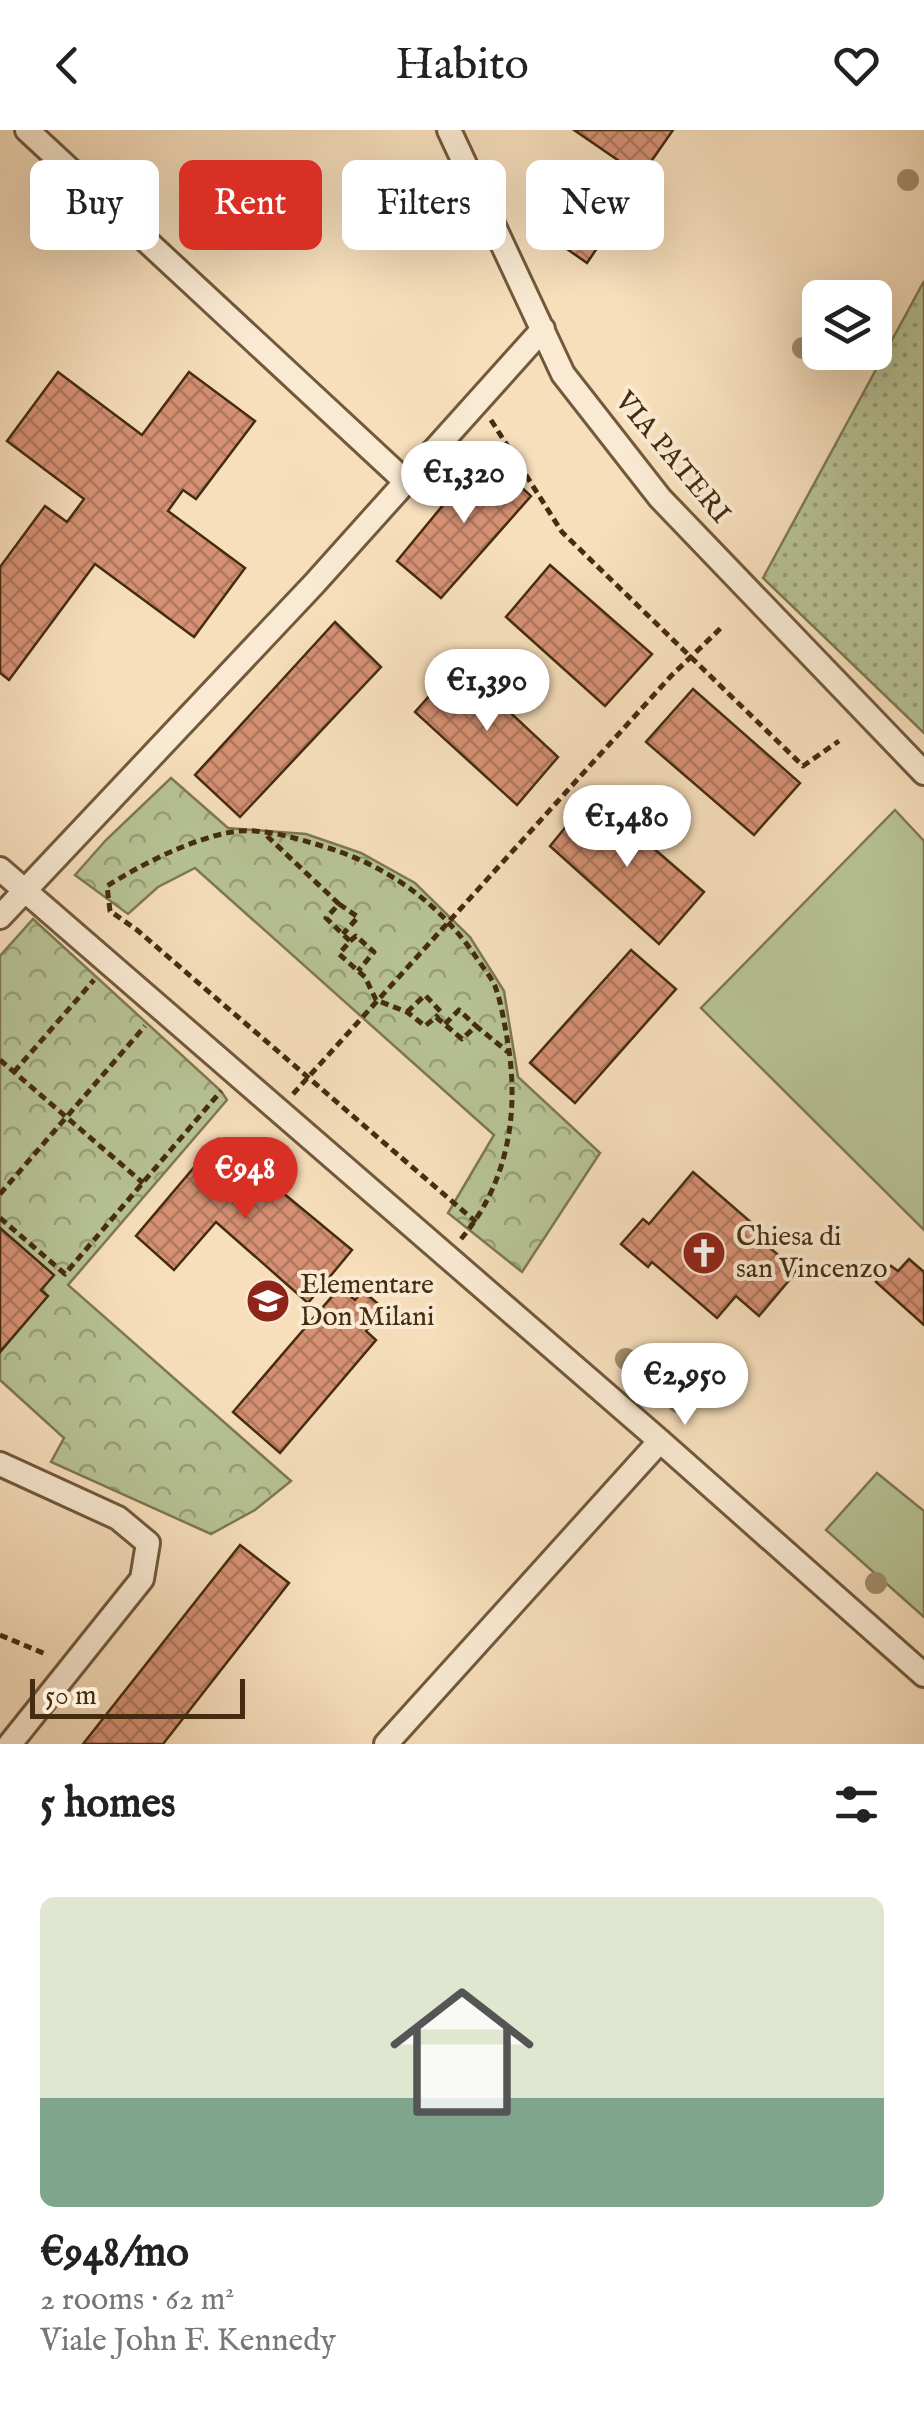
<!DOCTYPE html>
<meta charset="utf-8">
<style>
:root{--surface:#fff;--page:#f6f6f6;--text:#222;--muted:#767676;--accent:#d93025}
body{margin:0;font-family:"IM FELL English",serif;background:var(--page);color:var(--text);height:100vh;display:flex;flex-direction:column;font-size:38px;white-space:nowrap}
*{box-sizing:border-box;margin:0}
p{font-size:32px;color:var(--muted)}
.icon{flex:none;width:55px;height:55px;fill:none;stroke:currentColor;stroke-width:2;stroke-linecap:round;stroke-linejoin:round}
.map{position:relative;height:1614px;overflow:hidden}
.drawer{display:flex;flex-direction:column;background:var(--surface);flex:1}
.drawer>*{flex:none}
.banner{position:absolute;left:30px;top:30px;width:865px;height:90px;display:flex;gap:20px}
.buttons{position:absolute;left:802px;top:150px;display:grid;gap:20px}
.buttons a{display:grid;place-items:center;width:90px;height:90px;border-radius:15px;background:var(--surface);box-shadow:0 10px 40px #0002;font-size:50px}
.scale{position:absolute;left:30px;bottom:25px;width:215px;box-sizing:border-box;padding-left:10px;border:5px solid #452c10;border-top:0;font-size:28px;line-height:35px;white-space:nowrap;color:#452c10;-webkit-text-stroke:8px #faead3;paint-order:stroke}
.price{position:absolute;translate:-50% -85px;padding:0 22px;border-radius:35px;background:#fff;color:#222;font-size:32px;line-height:65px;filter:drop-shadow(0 2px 5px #0008)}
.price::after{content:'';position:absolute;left:50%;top:60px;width:30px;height:22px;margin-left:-15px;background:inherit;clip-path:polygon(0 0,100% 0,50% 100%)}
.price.on{background:var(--accent);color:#fff}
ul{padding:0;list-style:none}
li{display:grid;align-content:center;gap:20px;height:530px;padding:0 40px}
li span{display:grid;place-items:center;height:310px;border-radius:15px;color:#555}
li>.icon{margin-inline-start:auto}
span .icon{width:180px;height:180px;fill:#fffc;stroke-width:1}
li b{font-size:42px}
h2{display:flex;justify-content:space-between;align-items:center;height:120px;padding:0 40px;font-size:42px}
.chip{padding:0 35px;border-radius:15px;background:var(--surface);box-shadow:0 10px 40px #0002;font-size:35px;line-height:90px}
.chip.on{background:var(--accent);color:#fff}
header{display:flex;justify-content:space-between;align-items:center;height:130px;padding:0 40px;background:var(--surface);font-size:45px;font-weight:600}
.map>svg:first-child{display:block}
.grass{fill:url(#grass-dots);stroke:#7e7852;stroke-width:2.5}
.park{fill:url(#park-crowns);stroke:#7e7852;stroke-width:2.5}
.garden{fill:#b7c395;stroke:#7e7852;stroke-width:2.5}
.building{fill:url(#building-cross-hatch);stroke:#452c10;stroke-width:2.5}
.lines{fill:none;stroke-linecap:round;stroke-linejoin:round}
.minor-casing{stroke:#72593b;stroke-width:28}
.path{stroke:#452c10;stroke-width:5;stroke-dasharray:8 5;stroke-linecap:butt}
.minor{stroke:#faead3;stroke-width:22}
.tree{fill:#a28d6c}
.labels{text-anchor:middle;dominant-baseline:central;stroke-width:8;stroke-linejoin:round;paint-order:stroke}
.street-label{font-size:28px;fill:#452c10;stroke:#faead3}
.poi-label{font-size:28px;fill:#452c10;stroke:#faead3;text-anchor:start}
</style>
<header><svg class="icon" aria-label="back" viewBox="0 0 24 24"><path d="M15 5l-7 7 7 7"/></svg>Habito<svg class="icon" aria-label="heart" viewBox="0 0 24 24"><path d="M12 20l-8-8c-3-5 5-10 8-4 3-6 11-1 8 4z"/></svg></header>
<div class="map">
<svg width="924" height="1614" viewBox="0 0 924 1614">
<defs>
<pattern id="grass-dots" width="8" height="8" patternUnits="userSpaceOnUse" patternTransform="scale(2.5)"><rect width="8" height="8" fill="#b7c395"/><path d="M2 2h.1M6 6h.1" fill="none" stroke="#979f78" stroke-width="1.8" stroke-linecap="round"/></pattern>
<pattern id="park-crowns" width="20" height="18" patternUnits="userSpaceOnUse" patternTransform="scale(2.5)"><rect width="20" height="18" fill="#b7c395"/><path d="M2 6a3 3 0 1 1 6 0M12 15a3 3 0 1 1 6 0" fill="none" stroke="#979f78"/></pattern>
<pattern id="building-cross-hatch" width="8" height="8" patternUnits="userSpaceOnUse" patternTransform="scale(2.5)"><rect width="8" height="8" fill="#d69174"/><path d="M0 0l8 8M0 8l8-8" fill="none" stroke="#af775e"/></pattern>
</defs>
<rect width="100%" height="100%" fill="#f7dfbc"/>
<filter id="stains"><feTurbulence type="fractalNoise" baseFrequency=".002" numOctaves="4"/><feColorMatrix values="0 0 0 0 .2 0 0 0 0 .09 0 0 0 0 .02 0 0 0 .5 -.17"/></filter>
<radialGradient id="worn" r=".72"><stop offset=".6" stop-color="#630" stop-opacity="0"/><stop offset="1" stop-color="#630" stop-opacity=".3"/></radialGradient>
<!-- grass -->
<path class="grass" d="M924 151V603L763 448Z"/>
<!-- park -->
<path class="park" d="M171 648 228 698 306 704 361 723 415 753 470 807 504 861 518 947 600 1023 522 1142 448 1083 494 1005 195 738 158 757 128 784 75 745 106 710Z
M33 789 221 961 227 970 68 1155 291 1351 255 1380 211 1404 51 1332 64 1308 0 1250V826Z"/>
<!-- garden -->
<path class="garden" d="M895 680 924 711V1100L701 878Z
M877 1343 924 1381V1487L826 1400Z"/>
<!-- building -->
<path class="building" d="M574 0H673L641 46Z
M577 63 616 90 587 133 547 105Z
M58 242 142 305 189 242 255 291 196 369 183 360 168 381 245 438 194 507 95 434 9 550 0 543V437L45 376 67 392 84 369 7 311Z
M485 324 531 366 441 468 397 431Z
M550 435 652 524 605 576 506 487Z
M335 492 381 537 240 687 195 645Z
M458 534 558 627 517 675 415 582Z
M693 559 800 653 754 705 646 612Z
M592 665 704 762 659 814 550 716Z
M631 820 676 859 575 973 530 933Z
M218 1009 352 1120 308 1173 216 1092 174 1140 136 1106Z
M693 1042 761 1101 757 1107 797 1141 759 1186 736 1166 717 1188 652 1132 648 1137 621 1114 643 1089 649 1094Z
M0 1098 54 1145 41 1160 48 1166 0 1222Z
M909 1129 924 1142V1195L876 1152 891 1136 898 1141Z
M340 1157 355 1170 363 1161 384 1179 366 1201 376 1210 280 1323 233 1282Z
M240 1415 289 1453 163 1614H83Z"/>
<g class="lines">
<defs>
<path id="minor" d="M27 0 406 352
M449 0 563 244 660 368 924 643
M0 739 660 1311 924 1545
M0 787 314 454 543 199
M0 1334 118 1388 148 1413 142 1449 10 1614
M386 1614 660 1311"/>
</defs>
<!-- minor casing -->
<use href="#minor" class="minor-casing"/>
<!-- path -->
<path class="path" d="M491 290 562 402 803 636 839 611
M267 706 339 774 326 788 350 811 339 824 365 847 376 870 407 882 425 896 436 887 462 909 476 896 508 922
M339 774 358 787 343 804
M350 811 356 806 374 822 358 841
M407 882 425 865 441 882 436 887
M445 894 459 880 476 896
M0 930 143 1053
M14 942 94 850
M293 964 671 546 723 496
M0 1064 145 896
M0 1088 65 1144 221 961
M461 1109C509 1052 520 980 507 908 504 891 501 872 495 856 490 845 480 834 474 824 437 771 384 734 322 716 296 708 259 697 232 702 191 709 142 734 107 756L110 781 137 800 476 1092
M0 1505 48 1525"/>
<!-- minor -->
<use href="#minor" class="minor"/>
</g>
<!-- trees -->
<g class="tree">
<circle cx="908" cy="50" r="11"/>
<circle cx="803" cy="218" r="11"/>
<circle cx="626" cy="1229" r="11"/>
<circle cx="678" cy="1272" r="11"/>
<circle cx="876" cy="1453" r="11"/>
</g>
<!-- icons -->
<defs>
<symbol id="church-disc" viewBox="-11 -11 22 22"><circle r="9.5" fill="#8f2418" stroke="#faead3"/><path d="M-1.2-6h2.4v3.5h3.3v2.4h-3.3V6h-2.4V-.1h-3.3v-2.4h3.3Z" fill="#fff"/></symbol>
<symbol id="school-disc" viewBox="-11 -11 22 22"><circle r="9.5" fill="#8f2418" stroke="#faead3"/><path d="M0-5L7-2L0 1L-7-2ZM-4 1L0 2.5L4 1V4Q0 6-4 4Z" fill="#fff"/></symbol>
</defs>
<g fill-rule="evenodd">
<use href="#church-disc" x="679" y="1098" width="50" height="50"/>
<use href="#school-disc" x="243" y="1146" width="50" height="50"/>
</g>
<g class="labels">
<!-- street labels -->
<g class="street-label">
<text transform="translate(672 328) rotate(50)">VIA PATERI</text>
</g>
<!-- poi labels -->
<g class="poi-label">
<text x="736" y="1107">Chiesa di<tspan x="736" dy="32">san Vincenzo</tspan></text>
<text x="300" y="1155">Elementare<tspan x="300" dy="32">Don Milani</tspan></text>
</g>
</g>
<rect width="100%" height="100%" filter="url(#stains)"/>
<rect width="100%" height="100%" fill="url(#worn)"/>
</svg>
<div class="buttons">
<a><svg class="icon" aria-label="layers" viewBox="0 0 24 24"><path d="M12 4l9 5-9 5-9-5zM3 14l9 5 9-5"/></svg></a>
</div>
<div class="scale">50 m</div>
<b class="price" style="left:464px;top:396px">€1,320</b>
<b class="price" style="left:487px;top:604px">€1,390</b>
<b class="price" style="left:627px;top:740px">€1,480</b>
<b class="price on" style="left:245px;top:1092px">€948</b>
<b class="price" style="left:685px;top:1298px">€2,950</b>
<div class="banner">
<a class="chip">Buy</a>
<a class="chip on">Rent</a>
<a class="chip">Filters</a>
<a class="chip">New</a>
</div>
</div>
<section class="drawer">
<h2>5 homes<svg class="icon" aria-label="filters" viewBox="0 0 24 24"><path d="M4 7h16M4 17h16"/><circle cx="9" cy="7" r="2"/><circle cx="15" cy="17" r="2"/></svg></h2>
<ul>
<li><span style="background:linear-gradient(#dfe7d0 65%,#7fa58c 0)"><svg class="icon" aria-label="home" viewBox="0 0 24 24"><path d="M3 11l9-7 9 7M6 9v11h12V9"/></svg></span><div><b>€948/mo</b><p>2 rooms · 62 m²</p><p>Viale John F. Kennedy</p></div></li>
</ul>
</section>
